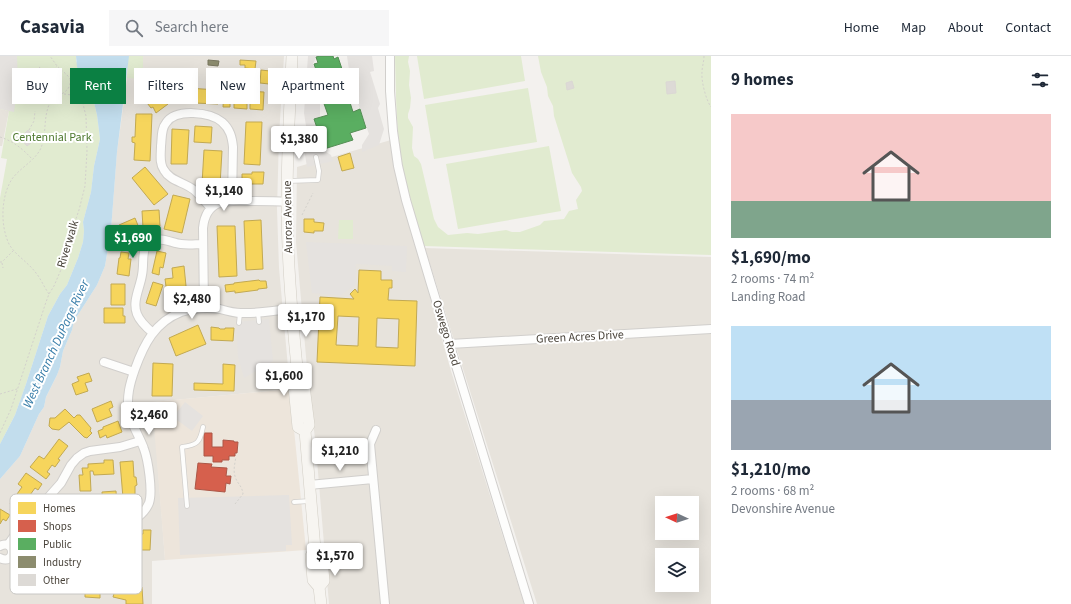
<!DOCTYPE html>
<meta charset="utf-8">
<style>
:root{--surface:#fff;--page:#f6f6f7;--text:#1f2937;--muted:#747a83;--line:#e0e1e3;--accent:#0b8043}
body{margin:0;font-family:"Source Sans 3",sans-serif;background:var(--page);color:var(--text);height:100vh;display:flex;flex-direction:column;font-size:15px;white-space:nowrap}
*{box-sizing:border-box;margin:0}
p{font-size:13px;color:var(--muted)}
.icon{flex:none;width:22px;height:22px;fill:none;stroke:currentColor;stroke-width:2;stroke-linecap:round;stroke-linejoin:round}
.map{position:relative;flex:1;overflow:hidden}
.details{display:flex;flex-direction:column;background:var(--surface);width:360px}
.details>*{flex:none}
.banner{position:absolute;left:12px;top:12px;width:380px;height:36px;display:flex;gap:8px}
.needle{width:26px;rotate:273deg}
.buttons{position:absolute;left:655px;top:440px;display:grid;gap:8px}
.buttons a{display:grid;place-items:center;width:44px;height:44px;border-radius:0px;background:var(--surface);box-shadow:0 4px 16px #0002;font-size:20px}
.price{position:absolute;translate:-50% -34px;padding:0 9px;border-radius:4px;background:#fff;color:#222;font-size:13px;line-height:26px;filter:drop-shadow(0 1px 2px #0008)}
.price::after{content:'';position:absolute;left:50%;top:24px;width:12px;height:9px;margin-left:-6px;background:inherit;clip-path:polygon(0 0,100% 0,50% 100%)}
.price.current{background:var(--accent);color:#fff}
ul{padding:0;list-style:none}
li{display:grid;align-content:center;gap:8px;height:212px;padding:0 20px}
li span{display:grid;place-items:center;height:124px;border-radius:0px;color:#555}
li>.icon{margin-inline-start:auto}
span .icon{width:72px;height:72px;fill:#fffc;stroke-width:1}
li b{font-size:17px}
h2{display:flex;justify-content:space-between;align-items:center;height:48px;padding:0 20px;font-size:17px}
.pill{padding:0 14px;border-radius:0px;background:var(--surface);box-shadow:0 4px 16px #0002;font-size:14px;line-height:36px}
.pill.current{background:var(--accent);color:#fff}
header{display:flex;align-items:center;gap:24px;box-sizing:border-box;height:56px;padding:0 20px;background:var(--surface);border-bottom:1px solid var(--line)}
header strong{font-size:19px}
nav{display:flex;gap:22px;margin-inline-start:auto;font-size:14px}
.search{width:280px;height:36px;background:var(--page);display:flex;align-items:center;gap:10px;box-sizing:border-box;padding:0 14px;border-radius:0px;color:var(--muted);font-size:15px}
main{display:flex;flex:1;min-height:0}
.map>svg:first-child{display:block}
.residential{fill:#e7e3dc;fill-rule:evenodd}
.commercial{fill:#ede5db}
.green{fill:#e1ebd0}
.parking{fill:#e5e2df}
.water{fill:#c2dded}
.homes{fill:#f6d55c;stroke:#c2a952;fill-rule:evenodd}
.shops{fill:#d6604d;stroke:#ac5747}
.public{fill:#5aae61;stroke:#558e55}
.industry{fill:#8c8c6e;stroke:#78765e}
.building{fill:#dddad6;stroke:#dbd8d4}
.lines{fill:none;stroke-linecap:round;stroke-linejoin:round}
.service-casing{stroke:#d1cfcc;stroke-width:5.5}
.minor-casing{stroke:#d1cfcc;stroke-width:10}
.secondary-casing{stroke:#d2cec5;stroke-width:12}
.path{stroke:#d3d1cc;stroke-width:1;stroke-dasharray:2 2;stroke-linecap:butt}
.service{stroke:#fdfdfc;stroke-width:4}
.minor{stroke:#fdfdfc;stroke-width:8}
.secondary{stroke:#f7f5f1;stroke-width:11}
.labels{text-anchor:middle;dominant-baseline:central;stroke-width:4;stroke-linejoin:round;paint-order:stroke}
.park-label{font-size:12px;fill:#4e792f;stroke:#fff}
.street-label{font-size:12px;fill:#49433a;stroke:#fff}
.water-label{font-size:13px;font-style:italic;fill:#367ca8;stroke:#fff}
.key{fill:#fff;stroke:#c8c7c4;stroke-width:1}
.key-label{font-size:11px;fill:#49433a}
</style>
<header>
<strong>Casavia</strong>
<div class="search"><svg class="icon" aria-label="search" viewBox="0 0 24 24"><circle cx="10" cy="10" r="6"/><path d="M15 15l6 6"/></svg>Search here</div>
<nav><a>Home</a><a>Map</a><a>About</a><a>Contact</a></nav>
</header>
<main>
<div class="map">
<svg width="711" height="548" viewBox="0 0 711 548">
<rect width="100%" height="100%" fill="#f3f1ee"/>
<!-- residential -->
<path class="residential" d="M143 0H284L279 80 277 153 279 212 290 333 153 346 165 504 152 505V548H0V423L20 400 39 358 44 351 46 341 57 319 60 311 63 295 72 274 74 265 97 229 105 210 111 174 117 96 127 22H143Z
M0 53 9 55 2 90H0Z
M391 84 416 191 451 315 524 548H329L316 392 307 312 296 186 297 111Z
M425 192 711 201V548H537ZM662 447H692V477H662ZM662 499H692V529H662Z"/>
<!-- commercial -->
<path class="commercial" d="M290 333 306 494 165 504 152 346Z"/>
<!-- green -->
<path class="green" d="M0 0H76V5L92 38 97 59 100 83 94 110 91 136 83 166 84 175 83 186 78 202 67 229 60 238 48 260 26 328 15 359 0 388V142L7 103 1 102 9 55 0 53Z
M128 0H143V23L127 22Z
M395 0H409L408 6 410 15 409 29 411 42 410 52 408 58V62L413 71 412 92 414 100 418 103 421 108 434 163 438 171 448 179 467 177 478 178 506 174 512 176H520L540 169 544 165 564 163 569 155 578 153 576 144 582 135 581 131 572 117 569 107 554 60 553 50 548 40 547 31 541 16 538 0H711V199L424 190C416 164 407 137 402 110 396 74 396 37 395 0Z
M417 0H521L525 25 424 43Z
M528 32 537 86 434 103 425 49Z
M549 90 561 155 458 173 446 108Z
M339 164H353V183H338Z"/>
<!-- parking -->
<path class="parking" d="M0 0H17L18 26 14 56 0 53Z
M308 0H317L313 8 318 24 317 39 320 42V61L314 63 323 94 331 99 333 105 307 111 304 93 309 90 304 57Z
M347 0H372L374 15 370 16 380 48 378 52 384 73 379 89 362 96V89L369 78 351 28Z
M306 186 407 190 406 216 392 215V210L356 208 355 229 341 239 312 237Z
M269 263 273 305 244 322 238 301 236 266Z
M185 346 203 360 192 375 173 361Z
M289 439 292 489H286V495L180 499 178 442Z"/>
<!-- water -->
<path class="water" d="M76 0H129L117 96 111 174 105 210 97 229 74 265 72 274 63 295 60 311 57 319 46 341 44 351 39 358 20 400 0 423V388L15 359 26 328 48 260 60 238 67 229 78 202 83 186 84 175 83 166 91 136 94 110 100 83 97 59 92 38 77 11Z"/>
<!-- homes -->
<path class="homes" d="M240 4 256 5 255 13 245 12V9H240Z
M261 14 270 15 269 28 260 27Z
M172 31 218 34V48L171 46Z
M158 33 165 42 164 43 168 48 156 57 153 51 151 52 144 43Z
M224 34 264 36 263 54 250 53V47L247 46V53L234 52V46L230 45V51H223Z
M136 58H152L150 105 134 104 135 87 132 86V81H135Z
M246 66H262L260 109 244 108Z
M195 70 212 71 211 87 194 86Z
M172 73 189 74 187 108H171Z
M204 94 222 95 220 129 202 128Z
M350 97 354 112 342 115 338 101Z
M145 111 168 138 154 149 132 122Z
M252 116H264L263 128H251V126L242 125V118H252Z
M173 139 190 143 182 177 164 173Z
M159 154 160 170 143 172 142 155Z
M135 162 141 177 134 180 135 183 127 187 119 169Z
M304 163H314V166L324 167 323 175H314V177L304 176Z
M261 164 263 213 246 214 244 165Z
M217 170H235L237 220 219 221Z
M157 195 166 197 163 212 160 211 159 219 152 217Z
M121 196 129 197 128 203H131L129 220 117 218 119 202H120Z
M184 210 187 240 175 241V237L167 238 165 223 173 222 172 212Z
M359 214 381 215V224H392V232H389L388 244 417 245 415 310 317 306 320 241 354 243 350 238 355 233 358 237ZM338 260 359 261 358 290 336 289ZM377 262 399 263 398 292 376 291Z
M259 224 260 225H266L267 232 258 233V234L235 237V235L226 236 225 229 234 228V227Z
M153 226 163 229 156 250 146 247Z
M111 228H125V249H111Z
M104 252H123V260H125V267H104Z
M198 269 206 288 176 300 169 282Z
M211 271 219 272 220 273H225V272H234L233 285 211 284Z
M153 307 173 308 172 340H152Z
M223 308 235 309 234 335 194 334V327L223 328Z
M89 317 92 325 85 327 88 335 76 339 72 328 79 325 77 321Z
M111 345 113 351 109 353 112 360 97 366 92 353Z
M65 353 74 362 77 359H80L91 372 90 375 92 377 87 382 84 381 69 366 59 374 52 373 49 370 50 362H55Z
M118 365 122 376 107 382 106 379 100 382 98 375 103 373V371Z
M59 383 68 390 58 403 60 404 55 411 52 409 47 416 50 418 46 423 30 411 39 400 44 403Z
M104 404H113L114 418 94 419 93 415H90L91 435H80L79 419H83L82 412H88V408L104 407Z
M133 405 134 421H136L137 429 135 430V446L131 447 132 453 124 454 120 406Z
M26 417 42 428 38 434 35 432 30 439 32 440 28 447 26 445 16 458 10 454 13 450 10 448 22 431 18 428Z
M116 435 117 451 109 452V456H103L102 436Z
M0 453 10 459 6 465 3 463 0 468Z
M143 474H151L150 494H136V478H143Z
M85 518 110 519 109 527H107V534H100V542L85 541V537H81V526L85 527Z
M117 527 131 531 138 530 142 531 143 548H126V544L113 541Z"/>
<!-- shops -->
<path class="shops" d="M204 377H212V391H223V384L234 385V386H238L237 397H235V400H229V404H222V406H213V400H204Z
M198 407 212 408 211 411 227 412 226 420H231L230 428 226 427 225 436 195 433Z"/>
<!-- public -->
<path class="public" d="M320 0H333L334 3 338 1 343 16 339 17 341 23 323 29 321 23H319L314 8 318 7 316 1Z
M341 23 342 28 345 27 346 32 344 33 345 37H347L353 56 360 53 366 72 350 77 353 84 324 93 314 63 328 59 322 42 327 41 326 37 323 38 321 34 324 33 323 29Z"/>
<!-- industry -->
<path class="industry" d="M208 4 219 5 218 10 208 9Z"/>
<!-- building -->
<path class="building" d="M572 25 574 32 567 34 566 27Z
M675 25 676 37 667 38 666 26Z
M28 74 36 83 27 90 20 82Z"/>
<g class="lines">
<defs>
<path id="service" d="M288 125 318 124 319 115 316 101
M258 256 259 266
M239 267 240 257
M294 446 310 445
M187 450 182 391C198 389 200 386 203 371"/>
<path id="minor" d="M390 0V35L393 75 398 110 406 144 431 228 529 548
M211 152C205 146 200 139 194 134 184 126 170 125 164 114 159 107 161 98 161 90 162 82 161 73 166 67 176 52 210 56 222 66 230 73 232 81 233 91L232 144
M204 252 203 172C206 142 228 144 252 145 264 145 275 145 287 146
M153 277C147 272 140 266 137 258 132 245 140 232 142 219 144 210 142 200 145 192 146 189 149 186 151 185 160 180 172 187 181 188 189 189 196 188 203 188
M450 288 711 273
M104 306 134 316
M376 374 370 388 385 548
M140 385 120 391 90 395 84 397 77 402 71 409 61 427 38 453C36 460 37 464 42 469 54 481 74 469 88 468 103 466 126 469 138 461 143 457 147 452 149 447 153 435 148 404 144 393 140 381 132 370 129 357 126 341 130 327 135 313 144 288 155 266 181 256 194 252 207 251 220 253 227 255 234 257 241 257 258 258 275 254 292 253
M309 429 373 423
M8 489C18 474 20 470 37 463
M0 490C16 482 16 510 0 502"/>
<path id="secondary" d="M292 0C290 48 287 97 287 145 287 204 292 263 298 321L294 331 298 371 305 375
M298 321 304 330 309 369 305 375 315 493 322 503 324 525 319 531
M315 493 311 500 313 524 319 531 321 548"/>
</defs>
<!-- service casing -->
<use href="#service" class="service-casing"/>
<!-- minor casing -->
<use href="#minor" class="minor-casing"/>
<!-- secondary casing -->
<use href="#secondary" class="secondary-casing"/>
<!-- path -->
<path class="path" d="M704 0C704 6 702 11 702 16 701 25 706 44 711 51
M39 11 47 18H53
M17 20H24
M50 27 55 23C53 19 53 14 57 10
M64 38 72 39 83 45
M29 74 34 65 35 55
M0 81C13 85 23 93 32 103
M36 82 43 77
M302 159 313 137
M0 206H2L13 195
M2 207 3 212
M49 238C44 231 41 223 36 217 28 206 15 199 9 188 0 169 1 140 12 123 20 112 33 106 40 94 47 80 43 63 49 49 54 37 73 39 70 22
M0 338 17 333
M0 377 11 353 46 246 49 238 54 230 63 209 69 183 79 154 85 130 87 95 86 60 81 40 76 30 67 19 57 10 50 0
M235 448 243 438C242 429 237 428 235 420 233 415 235 406 236 401"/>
<!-- service -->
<use href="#service" class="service"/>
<!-- minor -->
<use href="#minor" class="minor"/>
<!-- secondary -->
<use href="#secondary" class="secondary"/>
</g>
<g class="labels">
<!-- park labels -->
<g class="park-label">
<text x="52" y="81">Centennial Park</text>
</g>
<!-- street labels -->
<g class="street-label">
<text transform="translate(288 161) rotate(-91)">Aurora Avenue</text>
<text transform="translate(68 188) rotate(-73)">Riverwalk</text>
<text transform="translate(446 277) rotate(73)">Oswego Road</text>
<text transform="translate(580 281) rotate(-3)">Green Acres Drive</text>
</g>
<!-- water labels -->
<g class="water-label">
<text transform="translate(56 288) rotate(-65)">West Branch DuPage River</text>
</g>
</g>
<!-- legend -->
<rect x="10" y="438" width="132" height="100" rx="6" class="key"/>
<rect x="18" y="446" width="18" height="12" fill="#f6d55c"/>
<rect x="18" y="464" width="18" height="12" fill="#d6604d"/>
<rect x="18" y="482" width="18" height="12" fill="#5aae61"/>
<rect x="18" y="500" width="18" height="12" fill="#8c8c6e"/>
<rect x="18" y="518" width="18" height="12" fill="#dddad6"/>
<g class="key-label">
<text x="43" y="456">Homes</text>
<text x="43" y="474">Shops</text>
<text x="43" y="492">Public</text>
<text x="43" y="510">Industry</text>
<text x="43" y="528">Other</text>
</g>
</svg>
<div class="buttons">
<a><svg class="needle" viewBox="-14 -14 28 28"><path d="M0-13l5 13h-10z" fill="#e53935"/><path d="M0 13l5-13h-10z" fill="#747a83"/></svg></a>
<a><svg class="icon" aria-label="layers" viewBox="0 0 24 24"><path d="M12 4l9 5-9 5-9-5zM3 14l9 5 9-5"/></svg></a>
</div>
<b class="price" style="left:299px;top:104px">$1,380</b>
<b class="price" style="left:224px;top:156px">$1,140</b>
<b class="price current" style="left:133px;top:203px">$1,690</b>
<b class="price" style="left:192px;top:264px">$2,480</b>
<b class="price" style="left:306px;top:282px">$1,170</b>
<b class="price" style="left:284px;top:341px">$1,600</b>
<b class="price" style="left:149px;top:380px">$2,460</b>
<b class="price" style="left:340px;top:416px">$1,210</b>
<b class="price" style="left:335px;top:521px">$1,570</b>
<div class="banner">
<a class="pill">Buy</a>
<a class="pill current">Rent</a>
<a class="pill">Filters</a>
<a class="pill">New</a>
<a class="pill">Apartment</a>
</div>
</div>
<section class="details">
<h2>9 homes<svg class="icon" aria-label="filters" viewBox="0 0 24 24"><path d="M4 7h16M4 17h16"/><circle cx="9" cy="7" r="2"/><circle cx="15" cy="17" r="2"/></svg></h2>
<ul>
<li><span style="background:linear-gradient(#f6c9c9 70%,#7fa58c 0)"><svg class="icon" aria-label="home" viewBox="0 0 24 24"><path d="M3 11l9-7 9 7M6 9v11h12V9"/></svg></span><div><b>$1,690/mo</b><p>2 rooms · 74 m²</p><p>Landing Road</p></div></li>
<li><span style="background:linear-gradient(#bfe0f5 60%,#9aa5b1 0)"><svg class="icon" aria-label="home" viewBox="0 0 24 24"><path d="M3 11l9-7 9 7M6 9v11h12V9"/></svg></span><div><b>$1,210/mo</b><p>2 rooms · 68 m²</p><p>Devonshire Avenue</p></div></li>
</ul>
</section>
</main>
